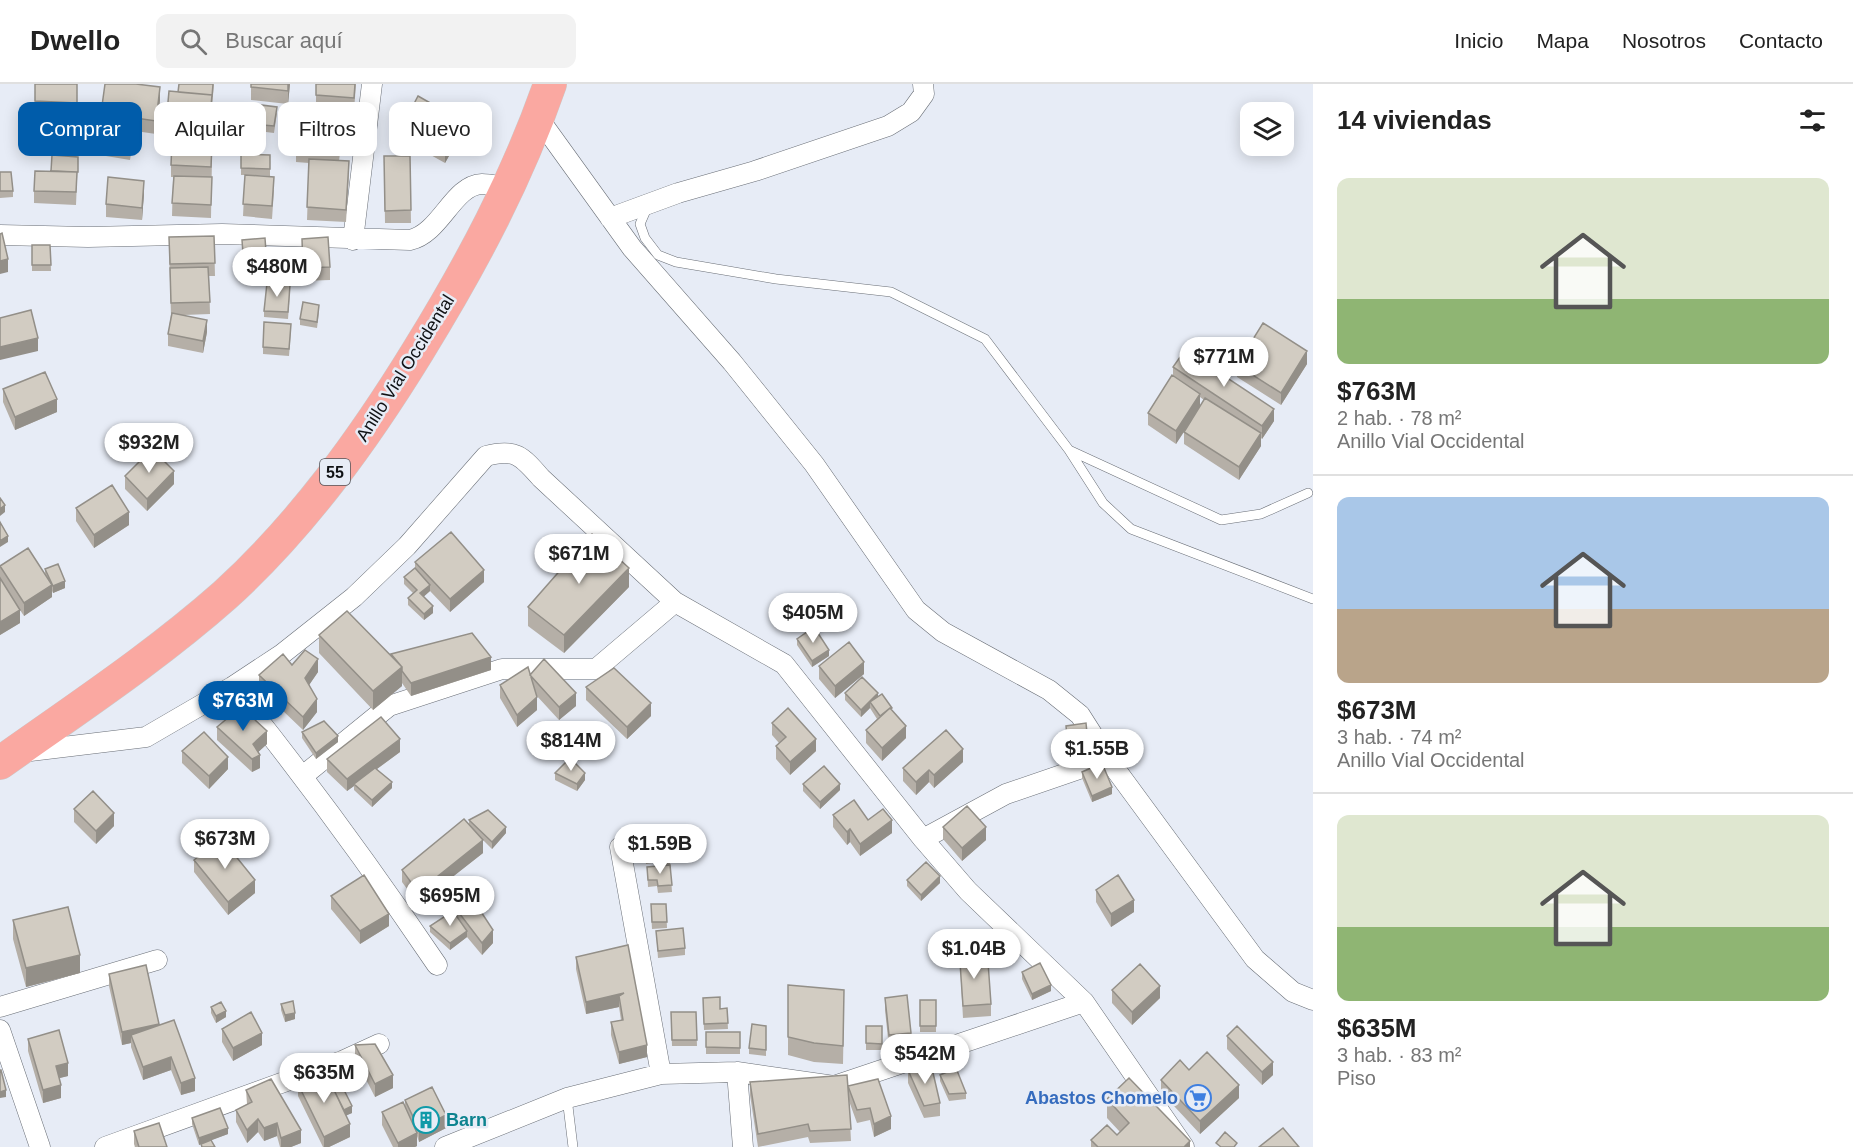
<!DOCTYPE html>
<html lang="es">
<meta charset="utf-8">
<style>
:root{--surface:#fff;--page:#f2f2f2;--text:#222;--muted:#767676;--line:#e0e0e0;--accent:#005caa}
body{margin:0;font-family:Arial,sans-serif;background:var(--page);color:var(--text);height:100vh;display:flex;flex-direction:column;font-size:22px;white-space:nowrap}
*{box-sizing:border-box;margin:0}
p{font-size:20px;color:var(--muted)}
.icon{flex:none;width:33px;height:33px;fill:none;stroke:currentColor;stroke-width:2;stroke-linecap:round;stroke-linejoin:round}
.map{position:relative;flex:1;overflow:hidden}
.side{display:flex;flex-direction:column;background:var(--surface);width:540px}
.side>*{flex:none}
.guide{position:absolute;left:18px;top:18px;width:570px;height:54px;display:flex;gap:12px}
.controls{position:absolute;left:1240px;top:18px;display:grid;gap:12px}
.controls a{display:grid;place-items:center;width:54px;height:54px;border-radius:12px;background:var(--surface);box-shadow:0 3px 15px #0003;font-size:30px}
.price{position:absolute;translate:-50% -51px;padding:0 14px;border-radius:21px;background:#fff;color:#222;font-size:20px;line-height:39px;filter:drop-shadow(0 2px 3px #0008)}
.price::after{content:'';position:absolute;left:50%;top:36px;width:18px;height:14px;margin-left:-9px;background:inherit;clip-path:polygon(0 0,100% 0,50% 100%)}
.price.selected{background:var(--accent);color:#fff}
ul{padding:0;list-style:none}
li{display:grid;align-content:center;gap:12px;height:318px;padding:0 24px}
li+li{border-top:2px solid var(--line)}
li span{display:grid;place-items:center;height:186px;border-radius:12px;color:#555}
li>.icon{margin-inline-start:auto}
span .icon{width:108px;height:108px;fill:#fffc;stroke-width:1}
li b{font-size:26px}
h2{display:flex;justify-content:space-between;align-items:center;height:72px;padding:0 24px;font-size:26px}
.chip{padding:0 21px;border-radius:12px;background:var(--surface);box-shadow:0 3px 15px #0003;font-size:21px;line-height:54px}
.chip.selected{background:var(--accent);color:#fff}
header{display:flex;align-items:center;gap:36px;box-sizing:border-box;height:84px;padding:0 30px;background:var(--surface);border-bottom:2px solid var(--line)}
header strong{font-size:28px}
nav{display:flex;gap:33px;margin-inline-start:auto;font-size:21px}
.search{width:420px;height:54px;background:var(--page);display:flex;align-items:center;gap:15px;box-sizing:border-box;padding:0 21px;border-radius:12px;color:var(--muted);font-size:22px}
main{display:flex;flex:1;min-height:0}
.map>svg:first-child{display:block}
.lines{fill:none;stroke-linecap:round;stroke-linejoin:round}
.lane-casing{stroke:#696e76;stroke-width:10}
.street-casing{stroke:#696e76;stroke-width:21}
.highway-casing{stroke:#cacbcb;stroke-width:34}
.lane{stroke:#fff;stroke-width:9}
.street{stroke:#fff;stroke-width:20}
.highway{stroke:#faa8a1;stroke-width:33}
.wall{fill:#b5afa7;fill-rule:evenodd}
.shaded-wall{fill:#938f88}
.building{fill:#d2ccc2;stroke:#938f88;stroke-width:1.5}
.labels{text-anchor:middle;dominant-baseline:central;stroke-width:5;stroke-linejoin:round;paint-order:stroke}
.shield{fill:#e7ecf6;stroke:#505358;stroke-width:1.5}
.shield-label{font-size:16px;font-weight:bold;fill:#0f1114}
.street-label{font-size:18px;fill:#0f1114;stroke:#e7ecf6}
.shop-label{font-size:18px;font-weight:bold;fill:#366cbe;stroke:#e7ecf6;text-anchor:end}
.culture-label{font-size:18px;font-weight:bold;fill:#0d838f;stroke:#e7ecf6;text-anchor:start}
</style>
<header>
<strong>Dwello</strong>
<div class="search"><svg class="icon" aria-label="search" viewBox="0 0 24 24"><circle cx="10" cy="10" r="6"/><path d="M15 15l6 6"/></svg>Buscar aquí</div>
<nav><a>Inicio</a><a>Mapa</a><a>Nosotros</a><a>Contacto</a></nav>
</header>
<main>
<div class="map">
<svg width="1313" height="1063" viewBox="0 0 1313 1063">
<rect width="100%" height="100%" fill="#e7ecf6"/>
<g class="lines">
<defs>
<path id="lane" d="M647 124 640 140 645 154 658 171 676 178 776 195 891 208 985 255 1069 366 1103 419 1131 445 1313 515
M1069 366 1221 436 1261 430 1308 409
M567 1014 573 1063"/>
<path id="street" d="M539 35 632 164 732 278 814 380 916 526 943 548 1049 606 1080 631 1108 675 1255 875 1293 908 1313 916
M610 134 678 109 755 87 888 42 911 28 924 10 923 0
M0 151 88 153 222 150 410 156C441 149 453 101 482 100 491 100 501 103 510 104
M353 156 372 0
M232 603C305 693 372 785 437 881
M22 668 146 653 232 603 282 570 354 513 407 462 486 372C515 364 522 372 541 394L675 518 784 580 923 755 968 807 1084 918 1184 1063
M304 691 389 622 502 585H596L675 518
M923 755 1006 710 1108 675
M620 763 661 990
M0 923 157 876
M0 946 40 1063
M737 988 743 1063
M105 1063 342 977 379 960
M445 1063 567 1014 661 990 737 988 834 1002 1084 918"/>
<path id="highway" d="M0 679C76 625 155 573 225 511 302 441 364 355 418 267 471 181 517 95 550 0"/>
</defs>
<!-- lane casing -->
<use href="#lane" class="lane-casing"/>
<!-- street casing -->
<use href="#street" class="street-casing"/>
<!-- highway casing -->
<use href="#highway" class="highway-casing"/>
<!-- lane -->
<use href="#lane" class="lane"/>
<!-- street -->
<use href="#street" class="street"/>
<!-- highway -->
<use href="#highway" class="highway"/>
</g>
<!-- wall -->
<path class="wall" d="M77 0V32L35 30V17Z
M214 0 210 46 167 42V29Z
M251 0H290L288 20 251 16Z
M356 0 354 27 316 24V11Z
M160 16 156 50 101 42V29Z
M277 29 274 49 251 46V40Z
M45 38 70 39V61L44 60Z
M402 43 462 49 445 79 402 55Z
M133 58 130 76 106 72V66Z
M341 61 339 77 349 90 346 138 307 136 309 79 296 78V66Z
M241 70 270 71V92L247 91 274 106 272 135 243 132 245 91H241Z
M384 72H410L411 139H385Z
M78 73 76 121 34 119V107L51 87Z
M212 73 211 134 172 132 173 93H171V81Z
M0 88 13 107V113L0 114Z
M144 109 142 136 106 133V120Z
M214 152 215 192H209L210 230 184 231 207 248 203 269 168 262V250L171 231 169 166Z
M302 155 330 183V196L303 197Z
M242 156 267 182V188L244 190Z
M32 161H50L51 187H32Z
M290 208 288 235 264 233V227Z
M319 228 317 244 300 241V235Z
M291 247 289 272 263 270V263Z
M1307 280 1281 321 1237 293V281Z
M1173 283 1274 337 1262 355 1261 354V362L1239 396 1184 360V348L1176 360 1148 341V329L1173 292ZM1200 313 1204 316 1200 322Z
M3 305 57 328 15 346 3 318Z
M125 392 174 400 147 427 125 405Z
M76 424 129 441 94 464 76 437Z
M415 478 484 498 450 528 430 507 423 513 433 529 424 536 408 521V514L413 509 404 500V493L415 484Z
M0 482 45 490V485L65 504 53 509 52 507V513L24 532 10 511 20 539 0 551Z
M629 503 564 569 528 542V523Z
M319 551 391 572 491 586 411 612 402 599V602L373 626 319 569Z
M797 555 829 572 812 583 797 561Z
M292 581 318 588 309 601 317 628 303 646 259 604V591Z
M819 582 864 590 835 614 819 595Z
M530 591 576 622 559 636 536 611 537 626 517 643 500 614V601Z
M586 603 651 632 627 655 586 616Z
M845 609 878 612 892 626 906 654 882 677 866 659V646L877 635 870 624 861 633 845 616Z
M772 639 816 667 790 691 776 675V662L779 659 772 651Z
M1066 642 1089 669V676L1069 678Z
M217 643 267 660 258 668 260 684 252 688 217 656Z
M302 648 338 658 316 675 302 654Z
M182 667 228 685 209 705 182 679Z
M400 668 377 685 392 704 372 723 354 706V702L347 707 327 688V675Z
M963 678 934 704 929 698 916 711 903 697V684Z
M1082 688 1112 710 1092 718 1082 694Z
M555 689 585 696 577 707 555 696Z
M803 700 840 706 820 725 803 707Z
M74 725 114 742 96 760 74 738Z
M833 731 868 736 892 749 860 772 850 758 847 761 833 743Z
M469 736 506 749 492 765 479 752 483 769 418 820 402 798V786L469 740Z
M943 743 986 756 962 777 943 755Z
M644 756 670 777 672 808 658 809 657 802 648 803 647 783 658 782 657 778 646 780Z
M194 776 255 809 228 831 194 788Z
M907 796 940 799 921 817 907 802Z
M1096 806 1134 828 1111 843 1096 818Z
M331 812 389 842 360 860 331 825Z
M666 820 667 844 652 845 651 827Z
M453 821 493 859 482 871 467 853 450 866 430 848V842L453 827Z
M13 836 80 889 26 903 13 855Z
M656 847 685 864V871L658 874Z
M628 861 647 973 619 980 611 951V938L621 936 619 923 586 930 576 885V873Z
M959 864 972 880 991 920V932L963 934Z
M1022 888 1051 907 1032 916 1022 895Z
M109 890 159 941 195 1007 181 1011 171 986 143 996 131 963V959L122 961 109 902Z
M788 901 844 924 843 980 814 978 788 971Z
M1112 906 1160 914 1132 941 1112 919Z
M703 914 720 925 727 924 728 945 704 946Z
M885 914 911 949V962L889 964 885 926Z
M920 916H936V948H920Z
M281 920 295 935 285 938 281 926Z
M211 923 226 933 216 939 211 929Z
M671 928H696L697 962H672Z
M766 942V972L749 970V964Z
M866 942H882V966H866Z
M222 945 262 961 233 977 222 958Z
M706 948H740V970H706Z
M1227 952 1273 991 1262 1001 1227 965Z
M28 955 68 992 59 994 61 1014 43 1019 28 967Z
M355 961 393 1004 375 1013 355 974Z
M908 986 940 1019V1032L924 1034 908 999Z
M1189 986 1239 1014 1200 1050 1161 1008V996Z
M940 991 966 1009V1015L949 1017 940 997Z
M330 998 352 1029 346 1031 350 1053 329 1063H323L298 1012V1000Z
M750 998 848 1002 891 1045 874 1053 870 1036 857 1039 849 1017 851 1057 810 1059 808 1053 758 1063 750 1011Z
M246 1006 301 1059 291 1063H280L277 1052 264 1057 258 1048 247 1059 236 1038V1026L247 1020Z
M1107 1015 1190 1063H1091V1056L1117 1051 1120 1048 1107 1034Z
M405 1016 446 1044 419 1058 417 1052V1062L415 1063H393L382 1041V1028L405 1023Z
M192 1034 228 1050 211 1056 215 1063H201V1060L199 1061 192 1040Z
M134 1047 167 1063H135L134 1060Z"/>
<!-- shaded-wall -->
<path class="shaded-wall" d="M288 0H290L288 20Z
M160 3V16L156 50V37Z
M462 37V49L445 79V67Z
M144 97V109L142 136V124Z
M8 175V188L0 190V177Z
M207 236V248L203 269V257Z
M38 254V267L0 276V263Z
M1307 267V280L1281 321V309Z
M1200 310V322L1176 360V347Z
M57 315V328L15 346V333Z
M1274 325V337L1262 355V342Z
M1261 349V362L1239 396V383Z
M174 387V400L147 427V415Z
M5 421V428L0 432V425Z
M129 428V441L94 464V451Z
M8 452V458L0 463V457Z
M629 484V503L564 569V551Z
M484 486V498L450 528V515Z
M65 497V504L53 509V502Z
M52 501V513L24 532V519Z
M430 501V507L420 516V509Z
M433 522V529L424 536V530Z
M20 526V539L0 551V538Z
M829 566V572L812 583V577Z
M491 573V586L411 612V599Z
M318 575V588L305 607V594Z
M864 578V590L835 614V602Z
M402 583V602L373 626V607Z
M576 609V622L559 636V623Z
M878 609V616L870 618V624L861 633V626Z
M537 613V626L517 643V631Z
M317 615V628L303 646V633Z
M651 619V632L627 655V643Z
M906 642V654L882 677V664Z
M267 647V660L253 673V660Z
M338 652V658L316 675V669Z
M400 655V668L355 701 354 700V702L347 707V695Z
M816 655V667L790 691V678Z
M963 665V678L934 704V691Z
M260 671V684L252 688V675Z
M228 673V685L209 705V692Z
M929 686V698L916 711V698Z
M585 689V696L577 707V700Z
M392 698V704L372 723V716Z
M840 700V706L820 725V718Z
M1112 703V710L1092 718V712Z
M114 729V742L96 760V747Z
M892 736V749L860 772V760Z
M506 743V749L492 765V758Z
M986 743V756L962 777V764Z
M850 745V758L847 761V748Z
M483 756V769L418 820V808Z
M940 792V799L921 817V811Z
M255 796V809L228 831V818Z
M1134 816V828L1111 843V830Z
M389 830V842L360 860V847Z
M493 846V859L482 871V859Z
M467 847V853L450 866V859Z
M80 871V889L26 903V884Z
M1051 901V907L1032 916V910Z
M1160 902V914L1132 941V928Z
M624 909 619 912V923L586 930V918Z
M226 927V933L216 939V932Z
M295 929V935L285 938V931Z
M159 940V953L131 951V959L122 961V948Z
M262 949V961L233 977V964Z
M647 961V973L619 980V968Z
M171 973V986L143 996V983Z
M1273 978V991L1262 1001V988Z
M68 979V992L56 995V982Z
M393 991V1004L375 1013V1000Z
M195 994V1007L181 1011V999Z
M61 1001V1014L43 1019V1006Z
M1239 1001V1014L1200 1050V1037Z
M6 1006V1013L0 1014V1008Z
M352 1022V1029L341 1034V1027Z
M446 1031V1044L419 1058V1045Z
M891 1032V1045L874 1053V1040Z
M258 1035V1048L247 1059V1046Z
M277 1039V1052L264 1057V1044Z
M350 1040V1053L329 1063H324V1053Z
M228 1044V1050L199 1061V1054Z
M301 1046V1059L291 1063H281V1054Z
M417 1049V1062L415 1063H398V1059Z
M1190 1057V1063H1184Z"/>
<!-- building -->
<path class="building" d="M35 0H77V19L35 17Z
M105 0H136L160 3 156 37 101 29Z
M179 0H213L212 13V11L178 8Z
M251 0H288V7L251 3Z
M316 0H355L354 14 316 11Z
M169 7 212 11 210 33 167 29Z
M418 12 462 37 445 67 402 43Z
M253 20 277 23 274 42 251 40Z
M45 38 70 39V55L44 53Z
M297 45 341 48 339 69 296 66Z
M109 48 133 51 130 70 106 66Z
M172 58 212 60 211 83 171 81Z
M241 70 270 71V85L241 84Z
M52 71 78 73V88L51 87Z
M384 72H410L411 126 385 127Z
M309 75 349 77 346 126 307 123Z
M35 87 77 88 76 108 34 107Z
M0 88H11L13 107H0Z
M245 91 274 93 272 122 243 120Z
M174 92 212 93 211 121 172 119Z
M108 93 144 97 142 124 106 120Z
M2 149 8 175 0 177V150Z
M214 152 215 179 170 180 169 153Z
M328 153 330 183 303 184 302 155Z
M265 154 267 182 244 183 242 156Z
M32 161H50L51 181H32Z
M208 183 210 218 171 219 170 184Z
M267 199 290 201 288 228 264 227Z
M303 218 319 221 317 238 300 235Z
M31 226 38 254 0 263V234Z
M172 229 207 236 203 257 168 250Z
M264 238 291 240 289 265 263 263Z
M1263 239 1307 267 1281 309 1237 281Z
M1185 266 1274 325 1262 342 1173 283Z
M45 288 57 315 15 333 3 305Z
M1172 291 1200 310 1176 347 1148 329Z
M1205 314 1261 349 1239 383 1184 348Z
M152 365 174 387 147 415 125 392Z
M112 401 129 428 94 451 76 424Z
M0 414 5 421 0 425Z
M0 438 8 452 0 457Z
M451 448 484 486 450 515 415 478Z
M592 450 629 484 564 551 528 523Z
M28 464 52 501 24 519 0 482Z
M58 480 65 497 53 502 45 485Z
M415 484 430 501 420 509 433 522 424 530 408 514 417 506 404 493Z
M0 494 20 526 0 538Z
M347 527 402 583 373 607 319 551Z
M814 543 829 566 812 577 797 555Z
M472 549 491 573 411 599 402 587V583L391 570Z
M849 558 864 578 835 602 819 582Z
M305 566 318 575 305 594 317 615 303 633 259 591 283 570 292 581Z
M544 575 576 609 559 623 530 591Z
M528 583 537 613 517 631 500 601Z
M614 584 651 619 627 643 586 603Z
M862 593 878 609 861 626 845 609Z
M882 610 892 624 891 625 890 624 880 632 870 618Z
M241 623 267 647 253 660 260 671 252 675 217 643Z
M788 624 816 655 790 678 776 662 786 653 772 639Z
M890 624 906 642 882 664 866 646Z
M381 633 400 655 347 695 327 675Z
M324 637 338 652 316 669 302 648Z
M1086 639 1089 669 1069 672 1066 642Z
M946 646 963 665 934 691 929 686 916 698 903 684Z
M204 648 228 673 209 692 182 667Z
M570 674 585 689 577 700 555 689Z
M1102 679 1112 703 1092 712 1082 688Z
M824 682 840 700 820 718 803 700Z
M375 684 392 698 372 716 354 700Z
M93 707 114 729 96 747 74 725Z
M854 716 868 736 883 725 892 736 860 760 850 745 847 748 833 731Z
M967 722 986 743 962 764 943 743Z
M488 726 506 743 492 758 469 736Z
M464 735 483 756 418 808 402 786Z
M667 753 670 777 658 778 657 772 646 773 644 756Z
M221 754 255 796 228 818 194 776Z
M926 778 940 792 921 811 907 796Z
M670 781 672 801 658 802 657 796H648L647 783Z
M364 791 389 830 360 847 331 812Z
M1118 791 1134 816 1111 830 1096 806Z
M470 811 493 846 482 859 453 821Z
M651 820H666L667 838H652Z
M68 823 80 871 26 884 13 836Z
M453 827 467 847 450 859 430 842Z
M683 844 685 864 658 867 656 847Z
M628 861 647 961 619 968 611 938 623 936 619 912 624 909 586 918 576 873Z
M971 863 972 880 988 878 991 920 963 922 959 864Z
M1040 879 1051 901 1032 910 1022 888Z
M1140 880 1160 902 1132 928 1112 906Z
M146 881 159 940 122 948 109 890Z
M788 901 844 906 843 962 814 959 788 953Z
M907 911 911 949 889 951 885 914Z
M720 913V925L727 924 728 939 704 940 703 914Z
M920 916H936V942H920Z
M293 917 295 929 285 931 281 920Z
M221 918 226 927 216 932 211 923Z
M251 928 262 949 233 964 222 945Z
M671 928H696L697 956H672Z
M174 936 195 994 181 999 171 973 143 983 131 951Z
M752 940 766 942V966L749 964Z
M866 942H882V960L866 959Z
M1237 942 1273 978 1262 988 1227 952Z
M59 946 68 979 56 982 61 1001 43 1006 28 955Z
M706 948H740V964L706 963Z
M375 960 393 991 375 1000 355 961Z
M1207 968 1239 1001 1200 1037 1161 996 1180 976 1189 986Z
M931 980 940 1019 924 1022 908 986Z
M956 984 966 1009 949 1010 940 991Z
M0 986H1L6 1006 0 1008Z
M325 987 350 1040 324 1053 298 1000Z
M847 991 851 1045 810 1047 808 1040 758 1050 750 998Z
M338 994 352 1022 344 1026 330 998Z
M1129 994 1190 1057 1184 1063H1098L1091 1056 1107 1041 1117 1051 1129 1039 1107 1015Z
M271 995 301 1046 281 1054 277 1039 264 1044 258 1035 247 1046 236 1026 252 1018 246 1006Z
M878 995 891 1032 874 1040 870 1024 857 1026 848 1002Z
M432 1003 446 1031 419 1045 405 1016Z
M403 1018 417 1049 398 1059 382 1028Z
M220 1024 228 1044 199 1054 192 1034Z
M159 1039 167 1063H139L134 1047Z
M1283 1044 1299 1063H1259Z
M1225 1048 1237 1059 1234 1063H1221L1216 1059Z
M211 1056 215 1063H202L201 1060Z"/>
<!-- icons -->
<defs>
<symbol id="supermarket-ring" viewBox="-11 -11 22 22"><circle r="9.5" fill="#e7ecf6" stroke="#3f7fe0" stroke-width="1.5"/><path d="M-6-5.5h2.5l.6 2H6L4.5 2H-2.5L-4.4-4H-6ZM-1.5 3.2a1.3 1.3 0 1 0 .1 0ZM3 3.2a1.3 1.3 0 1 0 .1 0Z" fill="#3f7fe0"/></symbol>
<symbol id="building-ring" viewBox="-11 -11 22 22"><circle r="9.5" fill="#e7ecf6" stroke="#0f9aa8" stroke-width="1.5"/><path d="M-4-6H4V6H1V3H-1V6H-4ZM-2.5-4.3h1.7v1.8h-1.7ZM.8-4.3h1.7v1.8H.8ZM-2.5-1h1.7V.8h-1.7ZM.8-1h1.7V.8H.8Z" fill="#0f9aa8"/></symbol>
</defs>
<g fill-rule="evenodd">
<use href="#supermarket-ring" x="1183" y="999" width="30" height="30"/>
<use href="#building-ring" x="411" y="1021" width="30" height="30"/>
</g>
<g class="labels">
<!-- shield labels -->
<rect class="shield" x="320" y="375" width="30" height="26" rx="4.5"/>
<g class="shield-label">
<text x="335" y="388">55</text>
</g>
<!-- street labels -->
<g class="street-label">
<text transform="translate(405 284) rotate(-58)">Anillo Vial Occidental</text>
</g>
<!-- shop labels -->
<g class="shop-label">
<text x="1178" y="1014">Abastos Chomelo</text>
</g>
<!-- culture labels -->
<g class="culture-label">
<text x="446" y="1036">Barn</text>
</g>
</g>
</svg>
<div class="controls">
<a><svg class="icon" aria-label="layers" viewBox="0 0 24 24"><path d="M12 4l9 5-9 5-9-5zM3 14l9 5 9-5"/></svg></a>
</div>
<b class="price" style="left:277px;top:214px">$480M</b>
<b class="price" style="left:1224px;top:304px">$771M</b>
<b class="price" style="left:149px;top:390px">$932M</b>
<b class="price" style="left:579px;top:501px">$671M</b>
<b class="price" style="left:813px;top:560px">$405M</b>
<b class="price selected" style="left:243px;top:648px">$763M</b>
<b class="price" style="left:571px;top:688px">$814M</b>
<b class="price" style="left:1097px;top:696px">$1.55B</b>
<b class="price" style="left:225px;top:786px">$673M</b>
<b class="price" style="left:660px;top:791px">$1.59B</b>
<b class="price" style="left:450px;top:843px">$695M</b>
<b class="price" style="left:974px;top:896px">$1.04B</b>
<b class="price" style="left:925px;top:1001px">$542M</b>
<b class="price" style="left:324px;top:1020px">$635M</b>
<div class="guide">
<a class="chip selected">Comprar</a>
<a class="chip">Alquilar</a>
<a class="chip">Filtros</a>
<a class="chip">Nuevo</a>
</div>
</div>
<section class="side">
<h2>14 viviendas<svg class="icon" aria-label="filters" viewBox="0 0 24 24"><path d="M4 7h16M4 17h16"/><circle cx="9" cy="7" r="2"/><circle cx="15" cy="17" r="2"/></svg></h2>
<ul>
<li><span style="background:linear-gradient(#dfe7d0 65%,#8fb573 0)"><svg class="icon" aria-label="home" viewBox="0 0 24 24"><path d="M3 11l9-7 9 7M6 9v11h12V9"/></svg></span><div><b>$763M</b><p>2 hab. · 78 m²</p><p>Anillo Vial Occidental</p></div></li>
<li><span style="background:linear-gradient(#a9c7e8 60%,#b9a48a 0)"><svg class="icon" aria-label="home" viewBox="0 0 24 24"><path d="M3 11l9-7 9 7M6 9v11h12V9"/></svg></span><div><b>$673M</b><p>3 hab. · 74 m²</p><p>Anillo Vial Occidental</p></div></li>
<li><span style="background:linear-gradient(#dfe7d0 60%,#8fb573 0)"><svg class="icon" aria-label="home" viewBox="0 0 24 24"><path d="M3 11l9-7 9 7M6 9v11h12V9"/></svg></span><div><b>$635M</b><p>3 hab. · 83 m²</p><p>Piso</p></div></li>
</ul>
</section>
</main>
